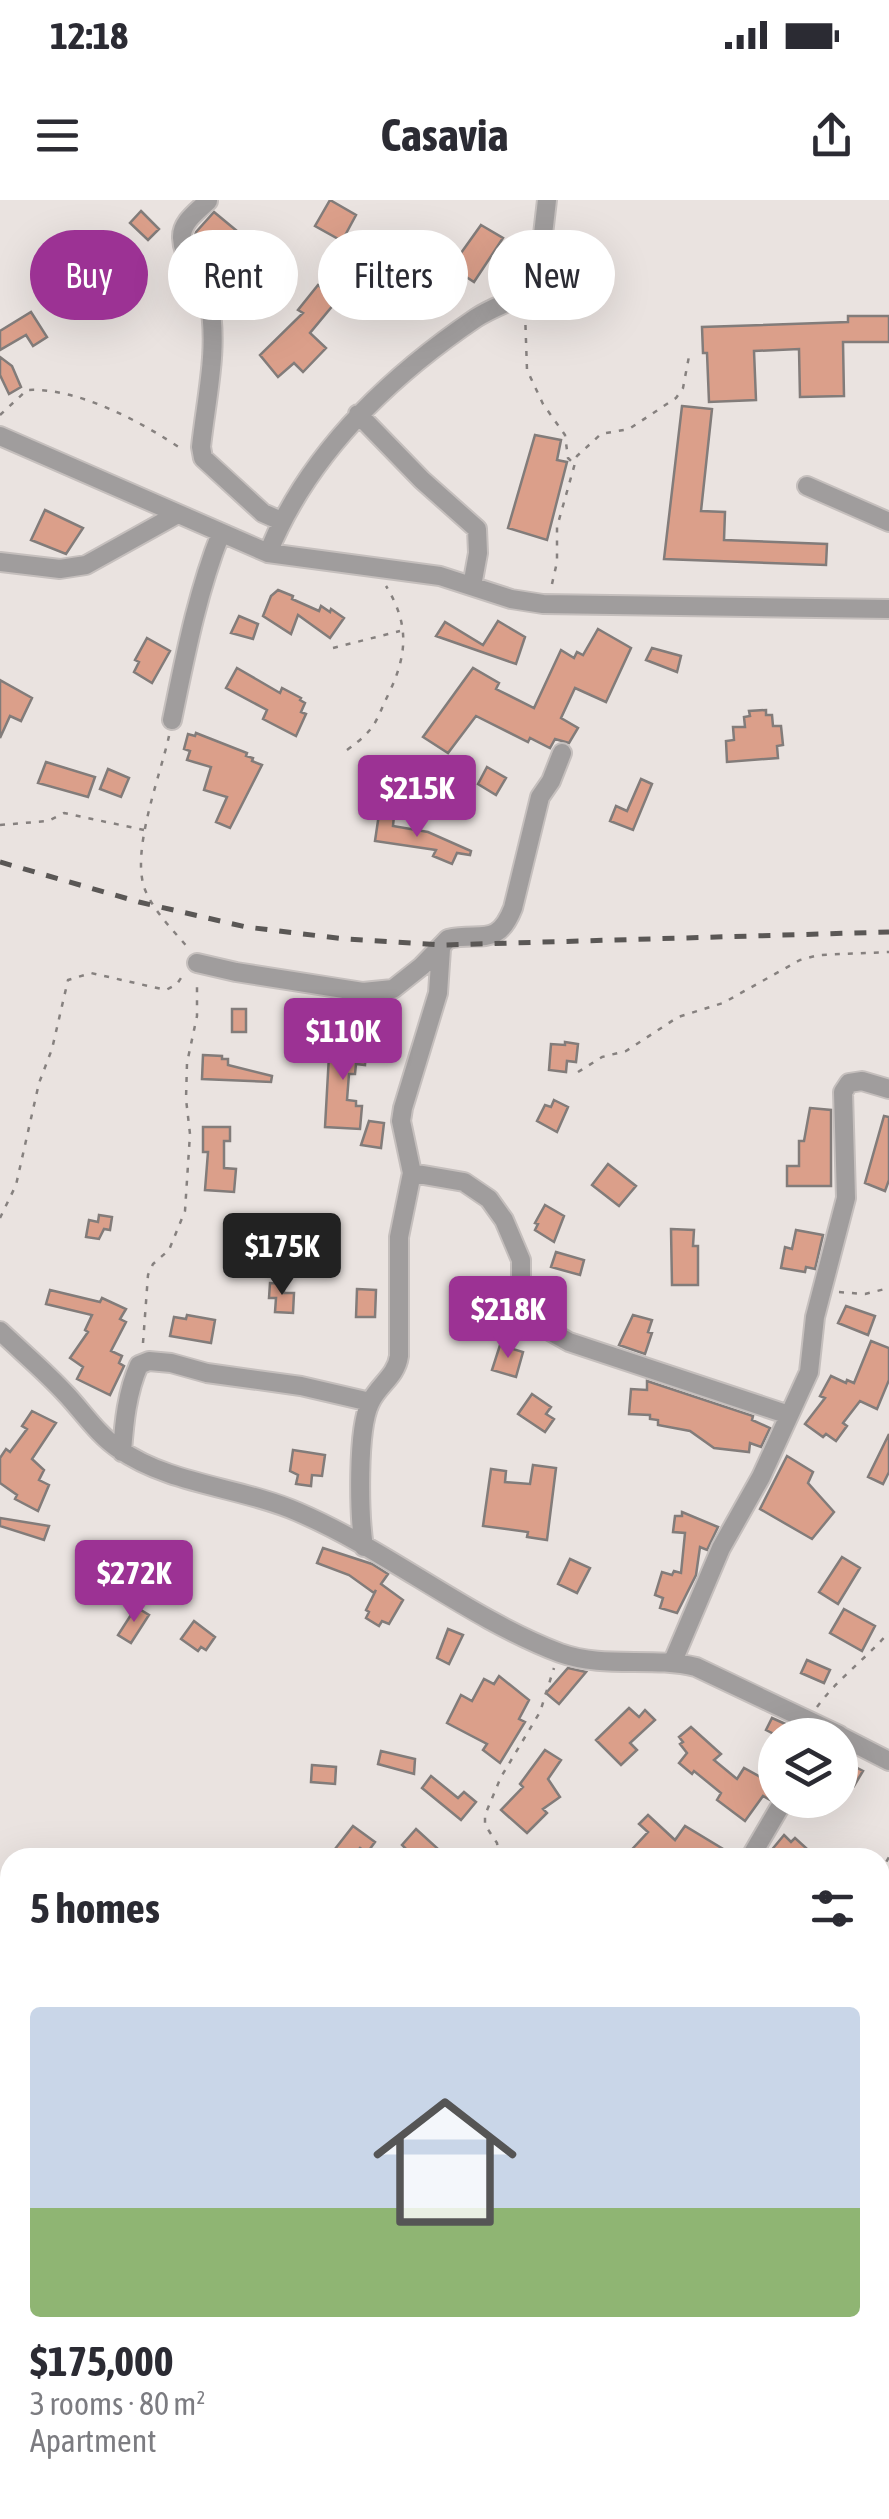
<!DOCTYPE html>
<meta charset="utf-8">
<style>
:root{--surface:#fff;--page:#f7f7f7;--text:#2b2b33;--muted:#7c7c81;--accent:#9c3294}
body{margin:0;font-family:"Asap Condensed",sans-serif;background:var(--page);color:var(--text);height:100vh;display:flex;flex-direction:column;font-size:38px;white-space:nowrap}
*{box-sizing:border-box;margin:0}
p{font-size:32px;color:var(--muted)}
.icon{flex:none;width:55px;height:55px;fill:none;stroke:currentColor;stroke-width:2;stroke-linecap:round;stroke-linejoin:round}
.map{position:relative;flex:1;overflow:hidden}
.panel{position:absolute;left:0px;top:1648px;width:890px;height:672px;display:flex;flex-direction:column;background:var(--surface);border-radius:30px 30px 0 0;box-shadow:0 10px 40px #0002}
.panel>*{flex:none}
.banner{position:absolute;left:30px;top:30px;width:830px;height:90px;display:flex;gap:20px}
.tools{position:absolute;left:758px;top:1518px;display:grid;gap:20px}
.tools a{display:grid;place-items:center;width:100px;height:100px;border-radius:50%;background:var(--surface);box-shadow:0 10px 40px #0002;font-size:50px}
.price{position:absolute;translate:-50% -85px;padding:0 22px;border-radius:10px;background:var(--accent);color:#fff;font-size:32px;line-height:65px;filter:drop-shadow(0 2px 5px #0008)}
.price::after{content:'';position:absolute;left:50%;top:60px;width:30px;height:22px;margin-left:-15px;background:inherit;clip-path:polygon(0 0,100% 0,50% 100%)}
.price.on{background:#222;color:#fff}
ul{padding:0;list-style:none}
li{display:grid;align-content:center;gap:20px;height:530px;padding:0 30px}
li span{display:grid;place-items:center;height:310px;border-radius:10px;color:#555}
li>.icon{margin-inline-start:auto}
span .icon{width:180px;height:180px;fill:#fffc;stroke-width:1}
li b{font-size:42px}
h2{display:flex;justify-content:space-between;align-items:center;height:120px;padding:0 30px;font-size:42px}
.pill{padding:0 35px;border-radius:45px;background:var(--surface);box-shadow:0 10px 40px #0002;font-size:35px;line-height:90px}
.pill.on{background:var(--accent);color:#fff}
.status{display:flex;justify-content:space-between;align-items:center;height:70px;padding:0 50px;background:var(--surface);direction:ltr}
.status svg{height:28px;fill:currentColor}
header{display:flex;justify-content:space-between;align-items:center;height:130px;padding:0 30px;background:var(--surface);font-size:45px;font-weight:700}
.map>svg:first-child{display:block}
.building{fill:#db9f8a;stroke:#827c7a;stroke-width:2.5}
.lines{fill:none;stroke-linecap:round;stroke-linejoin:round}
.street-casing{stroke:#c5bfbd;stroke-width:22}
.path{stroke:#86817f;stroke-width:2.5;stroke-dasharray:5 8;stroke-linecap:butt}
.street{stroke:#a09d9d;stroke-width:18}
.rail{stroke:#5a5755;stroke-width:5;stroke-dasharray:12 12;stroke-linecap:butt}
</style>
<div class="status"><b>12:18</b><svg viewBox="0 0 49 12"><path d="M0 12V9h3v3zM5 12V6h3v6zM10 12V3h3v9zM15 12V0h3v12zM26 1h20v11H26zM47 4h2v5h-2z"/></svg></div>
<header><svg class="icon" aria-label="menu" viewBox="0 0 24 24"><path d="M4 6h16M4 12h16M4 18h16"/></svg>Casavia<svg class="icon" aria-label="share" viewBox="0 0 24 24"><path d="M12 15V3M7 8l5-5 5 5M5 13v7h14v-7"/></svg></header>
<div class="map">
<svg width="889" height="2319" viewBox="0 0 889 2319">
<rect width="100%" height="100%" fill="#eae3e0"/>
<!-- building -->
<path class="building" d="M330 0 356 15 342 41 315 26Z
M141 11 159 29 148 40 130 23Z
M214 12 243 36 239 41 271 65 275 59 286 67 266 94 249 81 246 85 198 45 201 41 195 36 196 32Z
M481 25 503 38 474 82 451 67Z
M318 85 334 98V104L310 133 326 148 303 172 294 163 278 177 260 155 303 113 298 110Z
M31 112 47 137 33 146 26 135 0 150V131Z
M848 116H889V142H843L844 196 800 197 799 149 754 151 756 200 709 202 707 153H703L702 127 848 122Z
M0 157 12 166 21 187 9 194 0 175Z
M682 206 712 209 701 311 725 312 724 340 827 344 826 365 664 359Z
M535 235 561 240 557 260 567 262 547 340 508 328Z
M45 310 83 328 66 354 31 340Z
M278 390 293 396 292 399 319 411 321 406 330 412 331 409 344 418 330 438 298 415 291 434 263 416 271 396Z
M239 416 258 424 253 439 231 433Z
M498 421 525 437 516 464 436 436 445 422 483 445Z
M598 429 631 448 606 502 575 488 561 518 578 528 569 543 555 539 550 548 530 538 528 542 476 516 448 553 423 537 473 468 499 483 496 489 534 508 561 450 574 458 577 452 583 455Z
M147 438 170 451 152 483 134 472 139 462 135 460Z
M652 448 681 456 677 472 646 460Z
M237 468 280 493 282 488 301 498 300 500 305 503 301 512 306 514 296 536 263 519 267 510 226 488Z
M0 480 32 498 21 521 10 516 0 538Z
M766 510V515H772L773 526H781L783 545 777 546 778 558 727 562 726 541 734 540 733 527H745L744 517 750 516 749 511Z
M196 533 247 553 246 556 253 558 252 561 262 565 230 628 216 622 227 597 204 590 211 567 187 560 190 551 184 549 188 534 195 536Z
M46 562 95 577 88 597 38 583Z
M487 567 506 578 496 595 478 584Z
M108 569 129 578 121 597 100 589Z
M641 579 652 584 633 630 610 621 616 606 627 611Z
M379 614 394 616 393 626 428 632 471 651 470 655 457 653 452 664 433 656 436 650 375 641Z
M232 809H246V832H232Z
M330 837 357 839 363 842V849H366L365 865 356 864 355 874H349L347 900 356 901V906H362L360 929 325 927Z
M565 842 578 844 576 862 567 861 566 872 549 870 551 844 565 845Z
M203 855 222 856V859H228V865L272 876 271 882 202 879Z
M554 900 568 907 557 932 537 921 545 905 551 907Z
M810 908 831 910V986H787V966H799V941H804Z
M884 916 889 917V980L885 991 865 983Z
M369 921 384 923 381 948 361 945Z
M203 927H230V941H224V968L236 969 234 992 205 990 208 952H203Z
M608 964 636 986 619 1006 592 985Z
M545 1005 564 1016 554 1042 535 1030 538 1024 535 1023Z
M99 1015 112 1017 110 1030 104 1029 99 1039 86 1037 89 1020 98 1022Z
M230 1016 258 1017 256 1038H263V1045L267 1046 266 1062 233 1060 234 1053 228 1052Z
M671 1029 694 1030 693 1046H698V1085H672Z
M796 1030 823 1035 815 1069 806 1067 805 1072 781 1068 785 1047 792 1049Z
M556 1052 584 1060 580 1075 551 1067Z
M270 1083 284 1084V1093H294L293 1113 275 1112 276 1098H269Z
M357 1089 376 1090 375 1117H356Z
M50 1090 100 1102 102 1098 126 1109 120 1119 126 1122 111 1151 122 1156 119 1163 124 1166 110 1195 77 1179 83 1167 70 1158 88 1132 85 1130 92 1115 46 1104Z
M846 1106 875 1116 868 1135 838 1123Z
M187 1115 215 1120 211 1143 170 1136 174 1117 186 1119Z
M633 1115 652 1120 648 1132 652 1133 645 1154 619 1145Z
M871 1141 889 1148V1180L877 1209 860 1201 843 1223 847 1226 836 1241 826 1234 823 1237 805 1224 825 1198 820 1196 831 1176 846 1183 847 1180 854 1183Z
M500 1145 523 1152 516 1177 492 1170Z
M647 1181 753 1216 752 1220 770 1228 761 1247 750 1243 749 1252 714 1248 690 1231 658 1225V1220L650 1219V1215L629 1214 631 1189 647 1190Z
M532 1194 551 1207 546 1214 554 1219 545 1232 518 1214Z
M32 1211 56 1223 32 1259 44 1270 39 1280 49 1285 38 1311 15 1299 17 1295 0 1283V1258L6 1249 10 1252 27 1229 22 1226Z
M889 1234V1272L883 1284 868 1277Z
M293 1250 325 1255 322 1276 312 1275 311 1286 296 1284 298 1275 290 1271Z
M787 1256 813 1272 808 1283 834 1312 812 1339 760 1309Z
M533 1265 556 1268 547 1340 527 1337 528 1332 483 1326 491 1269 506 1271 505 1282 530 1284Z
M682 1312 718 1327 707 1350 700 1347 696 1375 677 1413 660 1408 663 1398 655 1395 662 1372 672 1375 674 1371 681 1373 685 1333 673 1332 675 1316H682Z
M0 1318 49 1326 44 1340 0 1326Z
M323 1348 372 1364 388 1374 381 1384 403 1400 389 1424 382 1421 379 1426 366 1418 369 1412 366 1410 376 1390 374 1393 349 1375 317 1363Z
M842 1357 860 1368 838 1404 819 1392Z
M570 1359 590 1368 577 1393 558 1384Z
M136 1407 149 1415 131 1443 118 1435Z
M844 1409 875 1426 862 1451 830 1433Z
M194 1421 215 1437 206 1450 201 1447 198 1451 181 1439Z
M448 1429 463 1435 449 1464 437 1458Z
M807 1460 830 1470 824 1483 801 1473Z
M568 1468 586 1472 559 1504 546 1493Z
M499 1476 529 1500 519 1519 525 1522 500 1563 483 1550 487 1544 447 1523 461 1495 472 1501 484 1479 494 1484Z
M629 1508 639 1517 645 1510 655 1520 630 1543 637 1550 621 1565 596 1540Z
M772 1518 799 1530 810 1535H776L766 1530Z
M691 1527 721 1554 714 1560 737 1579 744 1568 775 1585 770 1600 763 1596 745 1621 717 1600 721 1593 694 1571 692 1574 679 1563 687 1553 680 1544 683 1542 679 1537Z
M545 1550 561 1560 548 1579 560 1597 543 1609 547 1613 527 1633 501 1610 523 1587 520 1584Z
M381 1551 415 1559 414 1574 378 1564Z
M840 1559 863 1571 854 1586 840 1578Z
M312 1565 336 1567 335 1584 311 1582Z
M431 1576 458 1598 464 1592 476 1602 461 1620 422 1588Z
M648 1615 675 1640 685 1626 738 1658H624L648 1632 639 1624Z
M353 1626 375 1642 367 1653 360 1648 352 1658H328Z
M416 1629 437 1648 428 1658H415L402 1645Z
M784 1635 791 1642 795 1638 817 1658H765Z"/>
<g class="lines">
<defs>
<path id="street" d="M208 1C198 11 181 22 182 38 183 63 205 78 209 100 219 148 206 199 201 247L203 258 263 313 281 321
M358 214 422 280 477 329 478 353 472 386
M0 236 268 353 440 376 511 399 543 404 889 409
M807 286 889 322
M268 353C308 254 389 177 476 118 496 105 518 100 537 86L547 0
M0 362 60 369 86 365 176 315
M172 520C185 457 197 393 221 333
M197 763 236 772 363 792 393 789 422 766 448 739C480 731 497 749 513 708L540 597 551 581 562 553
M412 973 464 982 489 999 504 1020 521 1060V1100L523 1112 532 1121 569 1142 789 1215
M0 1131C22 1152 46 1172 66 1194 83 1212 98 1235 119 1249 170 1285 241 1287 298 1312 389 1351 468 1418 560 1453 605 1469 651 1456 696 1467L839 1535
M122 1252C124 1223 127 1192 139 1165L149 1161 171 1163 207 1173 301 1186 370 1202
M364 1347C359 1316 357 1230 370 1203 378 1185 396 1177 399 1156V1037L412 973 401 921 403 908 438 793 441 749
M673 1461 721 1348 761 1277 809 1172 815 1117 846 998 843 892 849 883 862 881 889 889
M840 1536 889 1561
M750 1658 784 1600
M455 2310 457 2319"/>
</defs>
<!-- street casing -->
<use href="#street" class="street-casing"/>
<!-- path -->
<path class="path" d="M525 112 527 170 543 204 565 235 568 258 574 264
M0 215 27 190C77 187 142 222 183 250
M552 384 557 362V327L577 256 601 234 629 229 676 198 683 188 690 151
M333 448 400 431
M169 536C160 577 129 655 146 692 156 714 174 731 189 749
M347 550C377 528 374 524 389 493 407 455 410 425 386 386
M0 625 48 621 64 613 144 630
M578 872 602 857 626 851 678 817 723 803 800 760 819 755 889 752
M0 1018 16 985 39 883 52 849 68 780 91 773 166 790 177 784 183 775
M839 1092 865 1094 889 1088
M143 1143 148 1075 153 1064 169 1050 185 1011 190 934 186 899 187 863 197 816V780
M817 1507C838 1478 866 1459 889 1432
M499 1658 497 1643 485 1625V1615L501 1577 540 1512 554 1468
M880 1673 889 1657
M880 1856 889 1855
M880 1964 889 1966
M0 2255 10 2253"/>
<!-- street -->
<use href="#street" class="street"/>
<!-- rail -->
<path class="rail" d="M0 662 139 702 246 727 345 739 443 745 889 732"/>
</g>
</svg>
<div class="tools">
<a><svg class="icon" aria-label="layers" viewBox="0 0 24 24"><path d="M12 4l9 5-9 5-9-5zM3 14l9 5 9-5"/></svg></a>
</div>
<b class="price" style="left:417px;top:640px">$215K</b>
<b class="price" style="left:343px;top:883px">$110K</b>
<b class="price on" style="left:282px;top:1098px">$175K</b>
<b class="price" style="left:508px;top:1161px">$218K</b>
<b class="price" style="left:134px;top:1425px">$272K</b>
<div class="banner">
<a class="pill on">Buy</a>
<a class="pill">Rent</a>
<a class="pill">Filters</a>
<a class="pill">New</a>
</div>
<section class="panel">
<h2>5 homes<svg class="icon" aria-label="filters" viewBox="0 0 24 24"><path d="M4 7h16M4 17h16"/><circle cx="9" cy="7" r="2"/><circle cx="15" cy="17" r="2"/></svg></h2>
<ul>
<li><span style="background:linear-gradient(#c9d6e8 65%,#8fb573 0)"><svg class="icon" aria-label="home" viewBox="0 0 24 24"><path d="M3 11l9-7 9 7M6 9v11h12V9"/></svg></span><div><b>$175,000</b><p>3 rooms · 80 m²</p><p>Apartment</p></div></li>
</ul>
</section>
</div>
